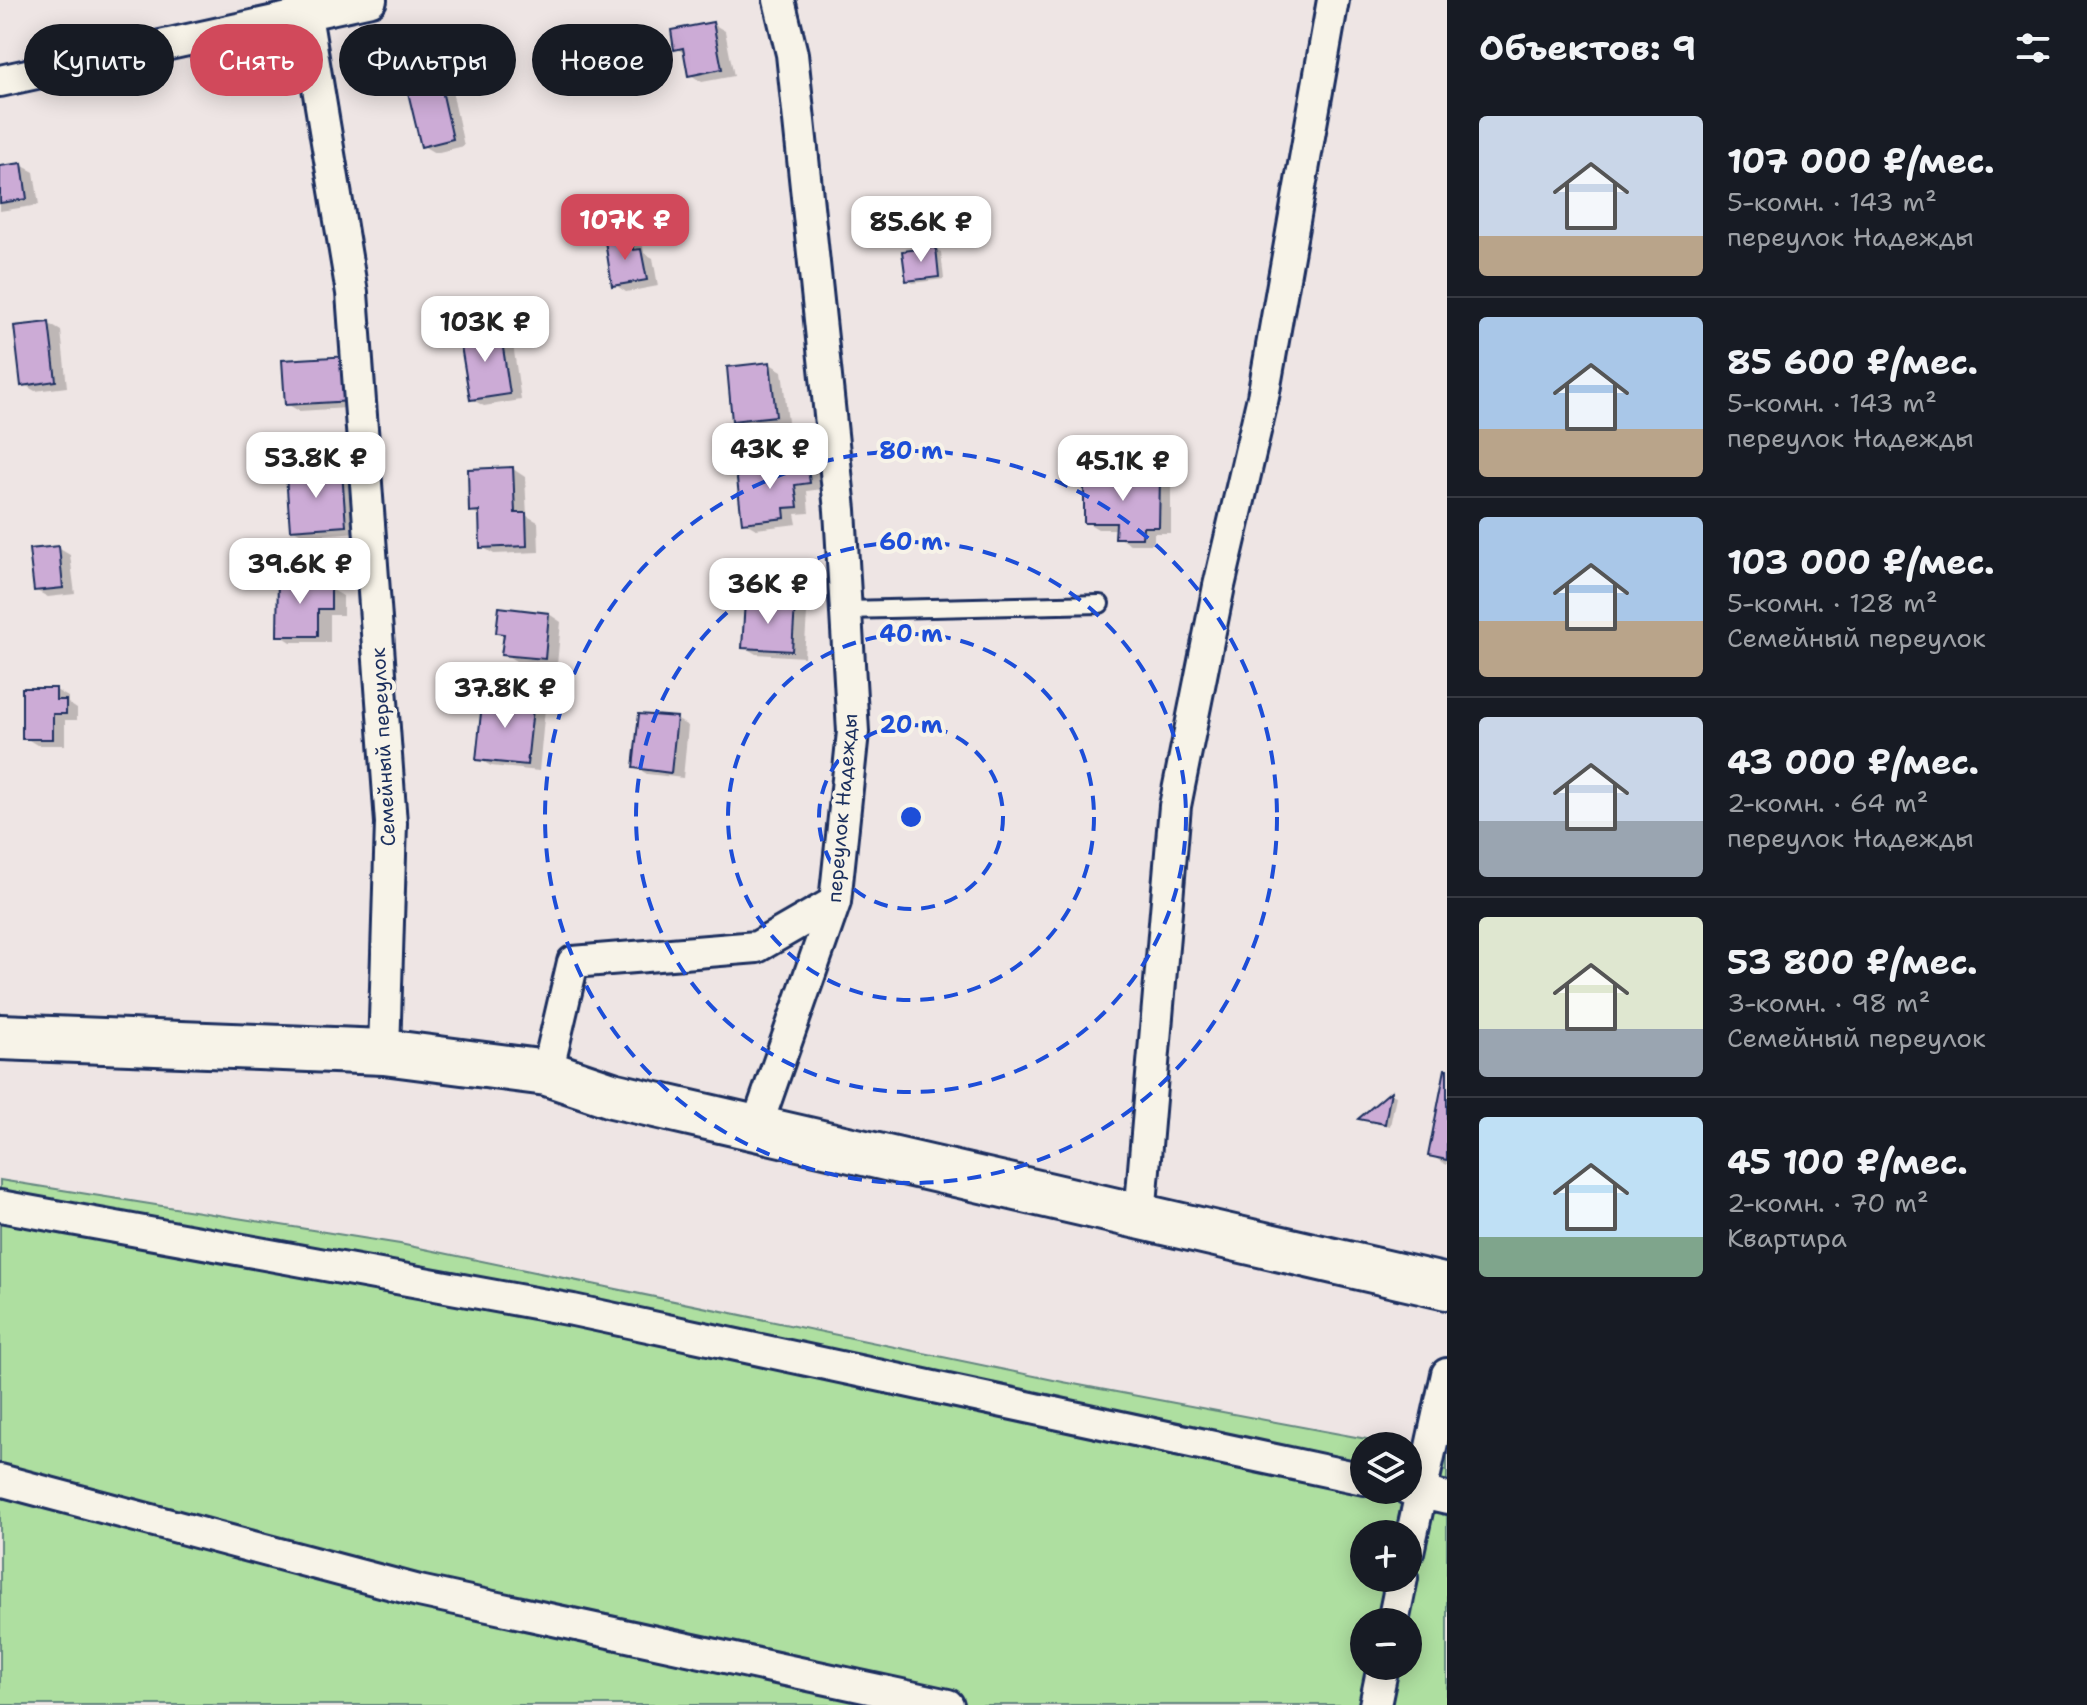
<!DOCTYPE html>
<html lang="ru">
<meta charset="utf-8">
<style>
:root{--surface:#171b24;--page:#20242c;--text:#f1f3f6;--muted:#9ea1a6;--line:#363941;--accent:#d1495b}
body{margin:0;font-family:"Shantell Sans",sans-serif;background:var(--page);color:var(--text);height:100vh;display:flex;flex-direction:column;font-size:30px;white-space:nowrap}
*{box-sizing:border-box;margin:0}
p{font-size:26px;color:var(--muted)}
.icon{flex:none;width:44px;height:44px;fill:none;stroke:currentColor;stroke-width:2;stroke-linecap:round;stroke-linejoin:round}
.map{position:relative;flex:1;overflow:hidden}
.sheet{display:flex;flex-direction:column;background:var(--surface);width:640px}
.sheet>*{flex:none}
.top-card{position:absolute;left:24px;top:24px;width:760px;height:72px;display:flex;gap:16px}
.fabs{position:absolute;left:1350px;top:1432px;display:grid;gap:16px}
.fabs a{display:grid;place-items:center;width:72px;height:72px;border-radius:50%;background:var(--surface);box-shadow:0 4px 20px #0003;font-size:40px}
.price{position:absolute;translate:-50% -68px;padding:0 18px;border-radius:16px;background:#fff;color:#222;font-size:26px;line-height:52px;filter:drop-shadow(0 2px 4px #0008)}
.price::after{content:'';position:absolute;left:50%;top:48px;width:24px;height:18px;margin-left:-12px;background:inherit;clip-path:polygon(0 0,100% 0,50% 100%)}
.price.current{background:var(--accent);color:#fff}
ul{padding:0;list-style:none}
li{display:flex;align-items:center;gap:24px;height:200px;padding:0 32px}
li+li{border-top:2px solid var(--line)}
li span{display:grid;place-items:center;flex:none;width:224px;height:160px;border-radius:8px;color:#555}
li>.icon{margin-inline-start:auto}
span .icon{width:96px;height:96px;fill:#fffc;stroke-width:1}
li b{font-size:34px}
h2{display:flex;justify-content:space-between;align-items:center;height:96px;padding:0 32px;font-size:34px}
.tag{padding:0 28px;border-radius:36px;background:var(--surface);box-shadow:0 4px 20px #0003;font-size:28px;line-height:72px}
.tag.current{background:var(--accent);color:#fff}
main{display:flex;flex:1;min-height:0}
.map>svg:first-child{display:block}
.green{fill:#aedfa0;stroke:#64877f;stroke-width:2;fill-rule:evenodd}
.shadow{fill:#0003}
.building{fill:#ccabd6;stroke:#1b2f5e;stroke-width:2}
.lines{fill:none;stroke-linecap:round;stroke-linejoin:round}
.lane-casing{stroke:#1b2f5e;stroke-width:22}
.street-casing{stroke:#1b2f5e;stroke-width:36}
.secondary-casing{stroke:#1b2f5e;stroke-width:50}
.lane{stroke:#f7f3e8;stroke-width:16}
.street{stroke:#f7f3e8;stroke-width:30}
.secondary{stroke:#f7f3e8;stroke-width:44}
.ring{fill:none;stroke:#1d4ed8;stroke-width:4;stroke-dasharray:14 10}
.labels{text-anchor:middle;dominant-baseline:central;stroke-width:8;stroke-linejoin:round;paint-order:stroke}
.street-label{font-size:20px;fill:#1b2f5e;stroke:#f7f3e8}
.centre{fill:#1d4ed8;stroke:#f7f3e8;stroke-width:4}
.ring-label{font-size:24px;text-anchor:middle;font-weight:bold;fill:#1d4ed8;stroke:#f7f3e8;stroke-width:8;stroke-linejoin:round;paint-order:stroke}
</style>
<main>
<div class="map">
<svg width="1447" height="1705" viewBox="0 0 1447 1705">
<rect width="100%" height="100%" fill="#eee5e4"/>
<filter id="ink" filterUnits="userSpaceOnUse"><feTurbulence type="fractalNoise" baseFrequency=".0125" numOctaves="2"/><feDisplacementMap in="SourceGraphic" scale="16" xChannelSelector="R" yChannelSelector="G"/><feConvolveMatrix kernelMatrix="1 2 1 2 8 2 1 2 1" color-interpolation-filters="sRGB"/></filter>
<g filter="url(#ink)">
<!-- green -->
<path class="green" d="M0 1180 400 1244 1063 1382 1404 1446H1364V1490H1408V1447L1447 1454V1705H0ZM1364 1534H1408V1578H1364ZM1364 1622H1408V1666H1364Z"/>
<!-- shadow -->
<path class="shadow" d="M713 24 725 31 734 76 702 82 689 74 686 54 676 48Z
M490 44 503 51 510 83 478 92 466 85Z
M438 79 451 86 464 146 435 153 423 146Z
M21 165 34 172 39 205 0 211V168Z
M631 239 643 246 644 253 653 258 658 286 626 292 614 284Z
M936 249 941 252 944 279 913 283 908 280Z
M49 324 61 331 67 387 35 391 23 384Z
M499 330 512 337 521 400 484 406 471 399Z
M284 361 364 407 299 411 287 404Z
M770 364 782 371 788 422 746 426 734 419Z
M807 464 819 471 822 489 807 491 809 513 795 514 797 524 756 529 744 522Z
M513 469 525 477 527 516 538 522 539 552 494 554 482 547 481 516 471 511Z
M342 473 354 480 358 532 305 536 292 529Z
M1159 479 1171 486V533H1154V544H1130L1118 537V529H1098L1086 522Z
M58 548 70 555 75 594 48 597 35 590Z
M312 578 325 585V589H331L343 596V615H330V642H291L279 634Z
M795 606 807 614 804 657 756 654 744 647Z
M549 614 561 622 557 665 516 661 504 654 505 636 498 632Z
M56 690 68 697V703L77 709V720H65V745H37L24 737Z
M533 701 545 708 539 771 491 766 479 759Z
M676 719 688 726 683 778 647 774 635 767Z
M1447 1071V1165L1430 1155Z
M1391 1094 1396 1096 1390 1126 1362 1119Z"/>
<!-- building -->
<path class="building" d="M713 22 722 69 688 76 683 48 674 50 671 30Z
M491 42 499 77 464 86 455 50Z
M439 77 453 139 421 147 406 84Z
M22 163 27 199 0 203V166Z
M631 237 633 250 641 249 647 280 612 286 605 241Z
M936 247 939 277 906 281 902 251Z
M49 322 56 381 21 386 14 326Z
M500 328 510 394 470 400 459 334Z
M350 356 352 401 285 405 282 360Z
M770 362 776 416 732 421 727 367Z
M807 462 810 483 795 485 798 507 784 508 785 518 742 523 736 470Z
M513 467 515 513H526L527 546 480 548 479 511 469 512 468 469Z
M342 471 346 526 290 530 286 475Z
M1084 476 1160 477 1159 527H1143L1142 538H1115L1116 523H1084Z
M59 546 63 588 34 591 29 549Z
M278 575 313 576V587H331V609H318V636H277Z
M745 601 795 605 792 651 742 648Z
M499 607 549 613 545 659 501 655 504 634 496 633Z
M22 688H56V700H66V714H53V739H22Z
M483 694 534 699 527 765 476 760Z
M639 714 677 717 671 773 633 768Z
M1445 1069H1447V1160L1428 1156Z
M1391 1091 1385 1124 1358 1119Z"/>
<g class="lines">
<defs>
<path id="lane" d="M846 610 1100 604"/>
<path id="street" d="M306 15 352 293 391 823 384 1052
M0 81 371 0
M547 1073 573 962 757 947 835 902
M756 1128 835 902 853 732 840 510 792 54 779 0
M0 1206 573 1310 1364 1479
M1140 1216 1175 806 1219 586 1263 397 1333 0
M0 1480 419 1591 948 1705
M1408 1489 1447 1498
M1408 1552 1447 1374
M1393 1622 1402 1578
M1375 1705 1383 1666"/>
<path id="secondary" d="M0 1037 384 1052 547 1073 612 1095 1447 1287"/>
</defs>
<!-- lane casing -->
<use href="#lane" class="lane-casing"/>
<!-- street casing -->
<use href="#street" class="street-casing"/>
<!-- secondary casing -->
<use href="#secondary" class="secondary-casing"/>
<!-- lane -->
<use href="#lane" class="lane"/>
<!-- street -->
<use href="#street" class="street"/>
<!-- secondary -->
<use href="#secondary" class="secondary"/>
</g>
</g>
<!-- distance rings -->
<g class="ring">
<circle cx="911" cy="817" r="92"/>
<circle cx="911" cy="817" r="183"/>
<circle cx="911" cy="817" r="275"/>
<circle cx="911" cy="817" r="366"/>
</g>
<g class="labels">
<!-- street labels -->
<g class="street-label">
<text transform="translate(383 747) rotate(-93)">Семейный переулок</text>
<text transform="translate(842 808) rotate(-85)">переулок Надежды</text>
</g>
</g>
<circle cx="911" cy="817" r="12" class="centre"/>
<g class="ring-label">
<text x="911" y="459">80 m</text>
<text x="911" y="550">60 m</text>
<text x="911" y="642">40 m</text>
<text x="911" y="733">20 m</text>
</g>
</svg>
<div class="fabs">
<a><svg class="icon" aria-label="layers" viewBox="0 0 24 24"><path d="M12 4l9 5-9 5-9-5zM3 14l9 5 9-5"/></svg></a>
<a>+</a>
<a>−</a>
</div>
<b class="price current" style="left:625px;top:262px">107K ₽</b>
<b class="price" style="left:921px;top:264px">85.6K ₽</b>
<b class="price" style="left:485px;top:364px">103K ₽</b>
<b class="price" style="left:770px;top:491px">43K ₽</b>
<b class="price" style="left:316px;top:500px">53.8K ₽</b>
<b class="price" style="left:1123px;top:503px">45.1K ₽</b>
<b class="price" style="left:300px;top:606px">39.6K ₽</b>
<b class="price" style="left:768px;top:626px">36K ₽</b>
<b class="price" style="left:505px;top:730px">37.8K ₽</b>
<div class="top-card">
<a class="tag">Купить</a>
<a class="tag current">Снять</a>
<a class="tag">Фильтры</a>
<a class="tag">Новое</a>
</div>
</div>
<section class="sheet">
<h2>Объектов: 9<svg class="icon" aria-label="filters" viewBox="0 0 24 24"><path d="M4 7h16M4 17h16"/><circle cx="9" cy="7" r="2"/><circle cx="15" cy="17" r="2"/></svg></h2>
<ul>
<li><span style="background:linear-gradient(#c9d6e8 75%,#b9a48a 0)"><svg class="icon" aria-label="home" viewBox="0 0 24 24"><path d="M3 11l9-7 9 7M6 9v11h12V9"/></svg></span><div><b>107 000 ₽/мес.</b><p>5-комн. · 143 m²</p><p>переулок Надежды</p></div></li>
<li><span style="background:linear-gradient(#a9c7e8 70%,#b9a48a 0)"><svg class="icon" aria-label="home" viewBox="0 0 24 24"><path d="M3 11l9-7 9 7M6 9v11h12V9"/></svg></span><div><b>85 600 ₽/мес.</b><p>5-комн. · 143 m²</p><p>переулок Надежды</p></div></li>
<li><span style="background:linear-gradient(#a9c7e8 65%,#b9a48a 0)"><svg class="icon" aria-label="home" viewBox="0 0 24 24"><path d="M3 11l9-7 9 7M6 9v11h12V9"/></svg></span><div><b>103 000 ₽/мес.</b><p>5-комн. · 128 m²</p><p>Семейный переулок</p></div></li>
<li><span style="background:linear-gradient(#c9d6e8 65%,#9aa5b1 0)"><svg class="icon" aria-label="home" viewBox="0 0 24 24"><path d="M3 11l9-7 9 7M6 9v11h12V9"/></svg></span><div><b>43 000 ₽/мес.</b><p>2-комн. · 64 m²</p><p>переулок Надежды</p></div></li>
<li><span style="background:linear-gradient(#dfe7d0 70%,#9aa5b1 0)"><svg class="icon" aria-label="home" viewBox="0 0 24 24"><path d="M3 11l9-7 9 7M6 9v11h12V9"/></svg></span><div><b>53 800 ₽/мес.</b><p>3-комн. · 98 m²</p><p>Семейный переулок</p></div></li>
<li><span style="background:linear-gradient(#bfe0f5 75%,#7fa58c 0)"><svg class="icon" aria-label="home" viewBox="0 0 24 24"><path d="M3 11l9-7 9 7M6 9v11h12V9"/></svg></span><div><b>45 100 ₽/мес.</b><p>2-комн. · 70 m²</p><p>Квартира</p></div></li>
</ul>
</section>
</main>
